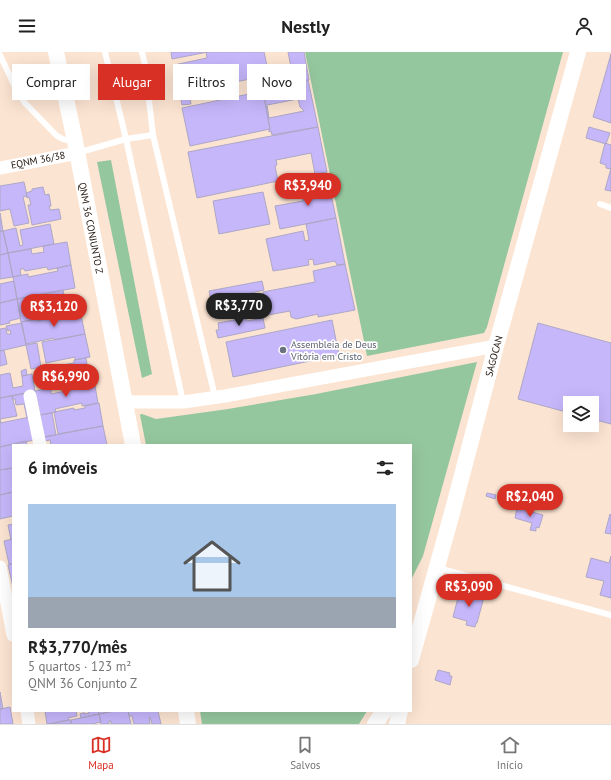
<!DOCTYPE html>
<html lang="pt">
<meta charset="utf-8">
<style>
:root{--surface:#fff;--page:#f6f6f6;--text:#222;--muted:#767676;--line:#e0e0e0;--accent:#d93025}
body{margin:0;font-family:"PT Sans",sans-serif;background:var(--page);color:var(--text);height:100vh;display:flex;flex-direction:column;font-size:15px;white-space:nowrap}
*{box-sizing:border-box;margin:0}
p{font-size:13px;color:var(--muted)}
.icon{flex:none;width:22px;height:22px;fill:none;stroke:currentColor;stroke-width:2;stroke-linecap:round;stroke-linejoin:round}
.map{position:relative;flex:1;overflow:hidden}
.side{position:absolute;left:12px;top:392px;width:400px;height:268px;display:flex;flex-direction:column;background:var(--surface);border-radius:0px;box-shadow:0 4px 16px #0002}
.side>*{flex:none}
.top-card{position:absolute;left:12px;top:12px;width:400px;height:36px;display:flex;gap:8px}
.controls{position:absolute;left:563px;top:344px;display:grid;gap:8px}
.controls a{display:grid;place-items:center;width:36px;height:36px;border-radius:0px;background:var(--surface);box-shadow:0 4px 16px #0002;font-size:20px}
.price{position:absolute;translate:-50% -34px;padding:0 9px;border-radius:14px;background:var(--accent);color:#fff;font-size:13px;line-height:26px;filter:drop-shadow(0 1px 2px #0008)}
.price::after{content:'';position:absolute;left:50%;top:24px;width:12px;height:9px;margin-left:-6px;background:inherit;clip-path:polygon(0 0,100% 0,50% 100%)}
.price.current{background:#222;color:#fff}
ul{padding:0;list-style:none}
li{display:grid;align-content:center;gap:8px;height:212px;padding:0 16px}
li span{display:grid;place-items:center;height:124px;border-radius:0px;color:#555}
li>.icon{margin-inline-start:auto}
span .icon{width:72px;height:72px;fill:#fffc;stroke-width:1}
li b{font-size:17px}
h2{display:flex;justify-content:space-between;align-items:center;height:48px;padding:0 16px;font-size:17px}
.chip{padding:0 14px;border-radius:0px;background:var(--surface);box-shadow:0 4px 16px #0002;font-size:14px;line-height:36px}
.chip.current{background:var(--accent);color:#fff}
header{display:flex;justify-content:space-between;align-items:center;height:52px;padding:0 16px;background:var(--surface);font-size:18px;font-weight:700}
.tabs{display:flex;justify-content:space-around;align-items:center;height:56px;border-top:1px solid var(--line);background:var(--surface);font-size:11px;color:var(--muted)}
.tabs a{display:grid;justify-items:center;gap:2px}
.tabs .current{color:var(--accent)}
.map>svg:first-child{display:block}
.green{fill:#95c79e}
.building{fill:#c6b7fb;stroke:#ada7c6;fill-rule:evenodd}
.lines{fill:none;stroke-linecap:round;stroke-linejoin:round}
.service{stroke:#fff;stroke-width:6}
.minor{stroke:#fff;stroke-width:13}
.tertiary{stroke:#fff;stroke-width:16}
.worship-dot{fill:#6b7280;stroke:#fff;stroke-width:1.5}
.labels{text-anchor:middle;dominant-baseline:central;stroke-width:3.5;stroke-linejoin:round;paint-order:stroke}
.street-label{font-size:10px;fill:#1d120b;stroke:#fff}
.worship-label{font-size:10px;fill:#5b616d;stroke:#fff;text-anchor:start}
</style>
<header><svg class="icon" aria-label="menu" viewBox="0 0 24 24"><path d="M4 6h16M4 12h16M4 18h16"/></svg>Nestly<svg class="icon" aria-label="person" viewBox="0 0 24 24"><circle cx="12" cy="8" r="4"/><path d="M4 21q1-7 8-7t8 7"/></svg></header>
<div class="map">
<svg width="611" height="672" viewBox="0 0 611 672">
<rect width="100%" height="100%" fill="#fce4d2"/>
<!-- green -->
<path class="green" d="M305 0H563L487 275 484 281 367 304Z
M111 108 152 322 142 326 97 110Z
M477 310 423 504 411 528V393H146L140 363 141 362H142L156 367 228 357 316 342Z
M200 659H367L359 672H202Z"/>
<!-- building -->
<path class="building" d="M171 0H208L172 7Z
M206 0H264L269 23 221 33 223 40 190 46 191 52 182 53 174 13 207 6Z
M288 0H304L309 28 294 31Z
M611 2V71L593 65Z
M308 28 318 75 272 83 271 79 269 80V78L270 77 263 39 262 40 261 38ZM298 47 300 55 304 59 269 66 267 53Z
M263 39 270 77 190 94 182 56Z
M318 75 327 120 315 122 311 101 276 108 277 113 275 114 278 129 197 146 188 100Z
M589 75 610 81 606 92 586 86Z
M605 91 611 93V117L606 116V113L600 111Z
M611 116V139L605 138Z
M328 128 336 166 280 177 275 154 303 149 300 133Z
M24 130 27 144 23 145 29 171 14 174 10 157 0 159V134Z
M43 135 45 143 49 142 51 154H49L50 158 59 157 61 167 32 173 28 153H31L29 145 27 146 26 141 32 139V137Z
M263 140 270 172 219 182 213 149Z
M0 161 3 179H0Z
M336 166 345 212 337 213 335 209 314 213 313 207 308 208 309 213 280 218H279L273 219 266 187 303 179 305 189 309 188 306 172Z
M50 172 54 192 8 201 3 179 16 176 20 194 23 193 20 178Z
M0 179H3L8 201 0 203Z
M67 190 71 213 48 218 47 215 25 219 24 217H20L21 223 13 225 8 201 31 197 32 202 44 200 43 194Z
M8 201 13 225 0 227V203Z
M345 212 355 258 318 265V262L296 267 291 265 290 259 268 263 263 240 315 230 313 219Z
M71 213 75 236 17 247 13 225 28 222V225L58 219 57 216Z
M14 229 17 247 0 251V232Z
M262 229 264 238 247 242 249 251 213 258 209 239Z
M63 238 67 259 37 264 35 252H34L36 267 21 270 17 247Z
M17 247 21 266 9 269 10 271 0 273V251Z
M80 259 85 282 55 288 54 286 26 292 21 270 37 267V269L42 268 41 267Z
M246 266 247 269 263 266 265 276 218 286 216 278H219L218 271Z
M332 268 339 303 233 325 226 290Z
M22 271 26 293 0 299V277L6 276 7 282H11L10 278 8 279 6 274Z
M538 271 611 291V372L592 367V351H570V361L518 347Z
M85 282 90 305 75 308V305L46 311 42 290Z
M37 291 41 315 31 317 26 293Z
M4 298 7 312 0 314V299Z
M86 306 87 312 75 313V315L78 314 80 325 60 330 59 329H56L53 316 57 315V314L74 311V308Z
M26 317 27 323 22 324 21 319Z
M10 321 13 336 23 334 22 324 32 322 35 339 0 346V323Z
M94 328 98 351 82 354V351L55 357 56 360 40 363 35 339 51 336V342L81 336 80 331Z
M33 340 40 363 27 366 24 352 16 353 15 347H13L12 344Z
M12 344 17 364 0 367 1 371H0V346Z
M99 351 103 374 58 382 54 360 74 356V358L85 356V354Z
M52 361 56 383 44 385 40 363Z
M40 363 44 386 0 395V371Z
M103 374 107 393H51L50 388 45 389 44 385Z
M26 389 27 393H13V416L0 418V395Z
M13 416V440L0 443V418Z
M13 440V464L0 467V443Z
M487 441 496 443 495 447 486 444Z
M517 456 543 463 539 476 536 475V479L530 478 532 471 515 466Z
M610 462 611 463V482L605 481Z
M13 472V487L11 488 8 473Z
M13 487V512H9L4 489Z
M611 504V546L600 543 604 529 586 525 591 506 609 511Z
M10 512H13V535L8 513Z
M460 538 484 545 477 571H476L475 575 466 573 467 569 453 565Z
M438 618 450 621 449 624H452L450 633 435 628Z
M0 640 3 657H0Z
M10 655 13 672H0V657Z
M45 659H76L77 664 68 666 69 668 47 672Z
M88 659H98L99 662 81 666 80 662 83 661H85V662L89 661Z
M98 659H109V660L99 662Z
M115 659H128L131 672H111V669H109V672H101L99 662Z
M128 659H158L161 672H152L150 665H149L150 672H134L132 664H129Z
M99 662 101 670 92 672H71V668Z
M69 668H71V672H50Z"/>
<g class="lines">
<!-- service -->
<path class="service" d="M105 0 126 87 183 350
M142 0 145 13 153 83 215 345
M0 3 17 39 25 51 56 83C62 88 67 89 74 89
M77 101 126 87 153 83
M600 152 611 156
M438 516 611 563"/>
<!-- minor -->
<path class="minor" d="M0 116 77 101
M30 344 40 393
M124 350H183L225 344 496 294
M0 515 13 583
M27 659 29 672"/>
<!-- tertiary -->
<path class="tertiary" d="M56 0 75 89 133 393
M411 608 452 461 496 294 578 0
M186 659 188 672
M375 672 384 659
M397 672 400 659"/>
</g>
<!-- markers -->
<circle class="worship-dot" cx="283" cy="298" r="4"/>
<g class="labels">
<!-- street labels -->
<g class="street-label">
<text transform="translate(38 108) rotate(-11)">EQNM 36/38</text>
<text transform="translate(91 176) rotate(79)">QNM 36 CONJUNTO Z</text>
<text transform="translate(494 304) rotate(-75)">SAGOCAN</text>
</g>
<!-- worship labels -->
<g class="worship-label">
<text x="291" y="292">Assembleia de Deus<tspan x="291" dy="12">Vitória em Cristo</tspan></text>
</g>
</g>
</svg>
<div class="controls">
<a><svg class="icon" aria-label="layers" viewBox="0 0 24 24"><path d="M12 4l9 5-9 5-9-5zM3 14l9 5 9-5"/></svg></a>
</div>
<b class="price" style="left:308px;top:155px">R$3,940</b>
<b class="price current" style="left:239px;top:275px">R$3,770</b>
<b class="price" style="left:54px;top:276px">R$3,120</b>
<b class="price" style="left:66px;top:346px">R$6,990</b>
<b class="price" style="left:530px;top:466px">R$2,040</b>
<b class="price" style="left:469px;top:556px">R$3,090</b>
<div class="top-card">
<a class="chip">Comprar</a>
<a class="chip current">Alugar</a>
<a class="chip">Filtros</a>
<a class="chip">Novo</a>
</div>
<section class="side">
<h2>6 imóveis<svg class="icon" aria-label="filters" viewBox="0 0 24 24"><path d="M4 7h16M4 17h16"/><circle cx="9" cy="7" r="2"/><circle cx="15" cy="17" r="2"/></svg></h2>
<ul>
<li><span style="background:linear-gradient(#a9c7e8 75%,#9aa5b1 0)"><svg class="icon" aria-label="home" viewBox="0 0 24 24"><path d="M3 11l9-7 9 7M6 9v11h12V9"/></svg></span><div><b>R$3,770/mês</b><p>5 quartos · 123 m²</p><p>QNM 36 Conjunto Z</p></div></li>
</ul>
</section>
</div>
<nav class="tabs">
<a class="current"><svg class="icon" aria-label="map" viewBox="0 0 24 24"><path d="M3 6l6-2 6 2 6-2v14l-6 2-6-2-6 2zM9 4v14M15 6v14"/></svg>Mapa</a>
<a><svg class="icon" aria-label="saved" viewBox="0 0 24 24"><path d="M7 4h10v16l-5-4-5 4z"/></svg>Salvos</a>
<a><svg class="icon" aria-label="home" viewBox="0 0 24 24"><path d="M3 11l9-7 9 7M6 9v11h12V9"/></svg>Início</a>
</nav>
